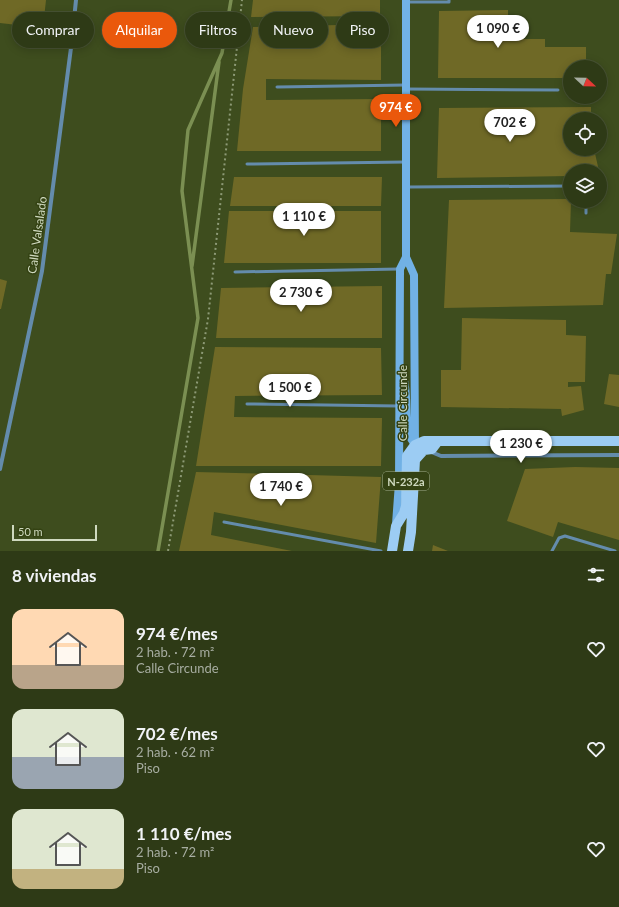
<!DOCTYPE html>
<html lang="es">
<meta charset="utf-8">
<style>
:root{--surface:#2e3a16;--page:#36411f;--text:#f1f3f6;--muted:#a7ada1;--line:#495435;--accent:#ea580c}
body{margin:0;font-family:Lato,sans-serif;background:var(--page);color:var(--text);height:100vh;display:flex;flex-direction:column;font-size:15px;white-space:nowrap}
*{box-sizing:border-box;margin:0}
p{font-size:13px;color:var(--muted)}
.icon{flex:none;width:22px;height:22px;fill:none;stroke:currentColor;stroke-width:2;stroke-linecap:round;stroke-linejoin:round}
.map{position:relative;height:551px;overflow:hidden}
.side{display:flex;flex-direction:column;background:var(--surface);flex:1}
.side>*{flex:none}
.banner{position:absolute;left:12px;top:12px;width:400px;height:36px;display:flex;gap:8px}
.needle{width:26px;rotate:112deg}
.fabs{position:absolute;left:563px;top:60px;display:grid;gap:8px}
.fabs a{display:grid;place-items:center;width:44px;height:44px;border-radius:50%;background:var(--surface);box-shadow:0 2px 10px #0003,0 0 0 1px var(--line);font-size:20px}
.scale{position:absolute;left:12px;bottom:10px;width:85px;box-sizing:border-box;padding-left:4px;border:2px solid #cfd9bf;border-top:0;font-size:11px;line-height:14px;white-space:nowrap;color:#cfd9bf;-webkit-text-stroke:3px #344213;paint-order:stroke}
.price{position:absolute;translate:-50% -34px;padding:0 9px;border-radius:14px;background:#fff;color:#222;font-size:13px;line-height:26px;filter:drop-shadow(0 1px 2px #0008)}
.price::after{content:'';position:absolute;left:50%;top:24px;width:12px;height:9px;margin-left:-6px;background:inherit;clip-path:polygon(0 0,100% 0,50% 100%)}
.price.selected{background:var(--accent);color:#fff}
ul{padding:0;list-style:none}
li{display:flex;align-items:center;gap:12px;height:100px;padding:0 12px}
li span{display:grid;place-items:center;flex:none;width:112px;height:80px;border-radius:12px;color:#555}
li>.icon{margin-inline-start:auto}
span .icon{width:48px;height:48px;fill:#fffc;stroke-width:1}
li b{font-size:17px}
h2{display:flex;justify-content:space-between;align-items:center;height:48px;padding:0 12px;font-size:17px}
.pill{padding:0 14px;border-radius:18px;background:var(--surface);box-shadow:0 2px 10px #0003,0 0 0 1px var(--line);font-size:14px;line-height:36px}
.pill.selected{background:var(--accent);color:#fff}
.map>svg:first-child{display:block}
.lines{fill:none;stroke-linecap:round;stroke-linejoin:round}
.stream{stroke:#7b8f52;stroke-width:3.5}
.building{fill:#6f6926}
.path{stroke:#8d9a76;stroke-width:2;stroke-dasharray:2 3;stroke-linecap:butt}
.lane{stroke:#648cac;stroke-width:3}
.street{stroke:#648cac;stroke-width:4}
.secondary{stroke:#71b1e5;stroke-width:8}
.primary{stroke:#9cccf3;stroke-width:10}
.labels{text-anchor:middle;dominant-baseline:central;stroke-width:3;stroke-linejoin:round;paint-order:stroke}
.shield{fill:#344213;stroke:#a0ac8b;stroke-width:1}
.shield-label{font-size:11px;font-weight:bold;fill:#cfd9bf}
.street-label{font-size:12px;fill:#cfd9bf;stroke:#344213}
</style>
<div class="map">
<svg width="619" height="551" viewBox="0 0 619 551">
<rect width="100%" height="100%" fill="#3e4d1e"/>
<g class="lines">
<!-- stream -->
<path class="stream" d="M192 266 219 62
M158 551 198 318 182 191 188 130 222 53 231 0"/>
</g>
<!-- building -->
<path class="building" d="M0 0H46L43 28 0 23Z
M253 0H380V16L251 17Z
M508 10V26H520V39H545V47H586V67H570V78H438L439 11Z
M381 24V80L266 79V100L381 99V151H237L243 89 253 27Z
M591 107V119H570V149H594L599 171H570V176L437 178 439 108Z
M234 177H382L381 206H230Z
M570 199 571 201 570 232 617 234 611 274H606L603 305 444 308 449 200Z
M229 211H381V263H224Z
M0 279 7 281 1 309H0Z
M382 286V338H216L221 288Z
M462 318 566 320V335L586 336 585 382H568V387L581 386 584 410 562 416 561 409 441 407V370H461Z
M215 347 381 348 382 395 235 396 234 417 382 418 381 466H196Z
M609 374 619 375V407L604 404Z
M575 467 619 468V540L558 522 553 537 507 521 525 469Z
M196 472 381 477 376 543 214 512 211 535 292 551H179Z
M433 545 448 551H432Z"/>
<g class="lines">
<!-- path -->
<path class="path" d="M168 551 208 319 242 0"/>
<!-- lane -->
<path class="lane" d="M407 2H449V0
M277 87 406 85
M406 89 558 90
M247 164 406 162
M408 187 570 186
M586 213V201
M235 272 399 269
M247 404 398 406
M224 522 381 551
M552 551 559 538 565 536 615 551"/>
<!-- street -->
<path class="street" d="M429 451 441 456 619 455
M0 469 42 271 72 40 76 0"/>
<!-- secondary -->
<path class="secondary" d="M406 257 414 275 415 450
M402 374C411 394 400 433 417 446
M396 524 399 483 400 269 406 257V0"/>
<!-- primary -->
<path class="primary" d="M392 551 396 526 404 513 406 506 407 456 415 445 424 441H619
M408 551 411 532 415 460 424 450 432 449 438 441"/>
</g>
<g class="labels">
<!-- shield labels -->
<rect class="shield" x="383" y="472" width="46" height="18" rx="3"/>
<g class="shield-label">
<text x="406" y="481">N-232a</text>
</g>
<!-- street labels -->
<g class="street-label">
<text transform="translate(37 235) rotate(-82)">Calle Valsalado</text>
<text transform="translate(402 403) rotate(-90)">Calle Circunde</text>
</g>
</g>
</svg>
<div class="fabs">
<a><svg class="needle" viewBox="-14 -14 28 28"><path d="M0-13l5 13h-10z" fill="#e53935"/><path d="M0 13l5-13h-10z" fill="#a7ada1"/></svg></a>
<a><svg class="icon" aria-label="locate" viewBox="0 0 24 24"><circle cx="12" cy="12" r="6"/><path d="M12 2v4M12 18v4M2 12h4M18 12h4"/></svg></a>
<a><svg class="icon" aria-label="layers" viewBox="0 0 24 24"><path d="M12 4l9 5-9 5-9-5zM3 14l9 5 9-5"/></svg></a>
</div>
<div class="scale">50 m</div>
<b class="price" style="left:498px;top:49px">1 090 €</b>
<b class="price selected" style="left:396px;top:128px">974 €</b>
<b class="price" style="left:510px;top:143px">702 €</b>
<b class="price" style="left:304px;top:237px">1 110 €</b>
<b class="price" style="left:301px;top:313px">2 730 €</b>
<b class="price" style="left:290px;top:408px">1 500 €</b>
<b class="price" style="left:521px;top:464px">1 230 €</b>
<b class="price" style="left:281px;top:507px">1 740 €</b>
<div class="banner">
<a class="pill">Comprar</a>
<a class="pill selected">Alquilar</a>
<a class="pill">Filtros</a>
<a class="pill">Nuevo</a>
<a class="pill">Piso</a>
</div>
</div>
<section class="side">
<h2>8 viviendas<svg class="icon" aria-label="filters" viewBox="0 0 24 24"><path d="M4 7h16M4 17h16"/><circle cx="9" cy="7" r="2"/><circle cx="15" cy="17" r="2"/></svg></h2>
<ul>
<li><span style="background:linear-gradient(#ffd9b3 70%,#b9a48a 0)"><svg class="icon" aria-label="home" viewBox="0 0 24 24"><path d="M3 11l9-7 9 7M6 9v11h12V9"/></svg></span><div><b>974 €/mes</b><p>2 hab. · 72 m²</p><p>Calle Circunde</p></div><svg class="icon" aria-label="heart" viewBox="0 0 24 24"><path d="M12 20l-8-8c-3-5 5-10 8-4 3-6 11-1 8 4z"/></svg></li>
<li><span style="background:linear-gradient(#dfe7d0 60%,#9aa5b1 0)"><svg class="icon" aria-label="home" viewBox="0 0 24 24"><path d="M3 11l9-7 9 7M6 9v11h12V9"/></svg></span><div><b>702 €/mes</b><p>2 hab. · 62 m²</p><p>Piso</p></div><svg class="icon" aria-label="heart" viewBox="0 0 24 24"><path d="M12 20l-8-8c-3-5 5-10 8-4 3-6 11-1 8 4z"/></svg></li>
<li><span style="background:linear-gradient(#dfe7d0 75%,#c2b280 0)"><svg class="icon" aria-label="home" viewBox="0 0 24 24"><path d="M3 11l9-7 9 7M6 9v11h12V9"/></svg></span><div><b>1 110 €/mes</b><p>2 hab. · 72 m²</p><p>Piso</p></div><svg class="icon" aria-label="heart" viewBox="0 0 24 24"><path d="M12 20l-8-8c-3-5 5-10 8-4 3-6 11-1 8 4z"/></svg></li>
</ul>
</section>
